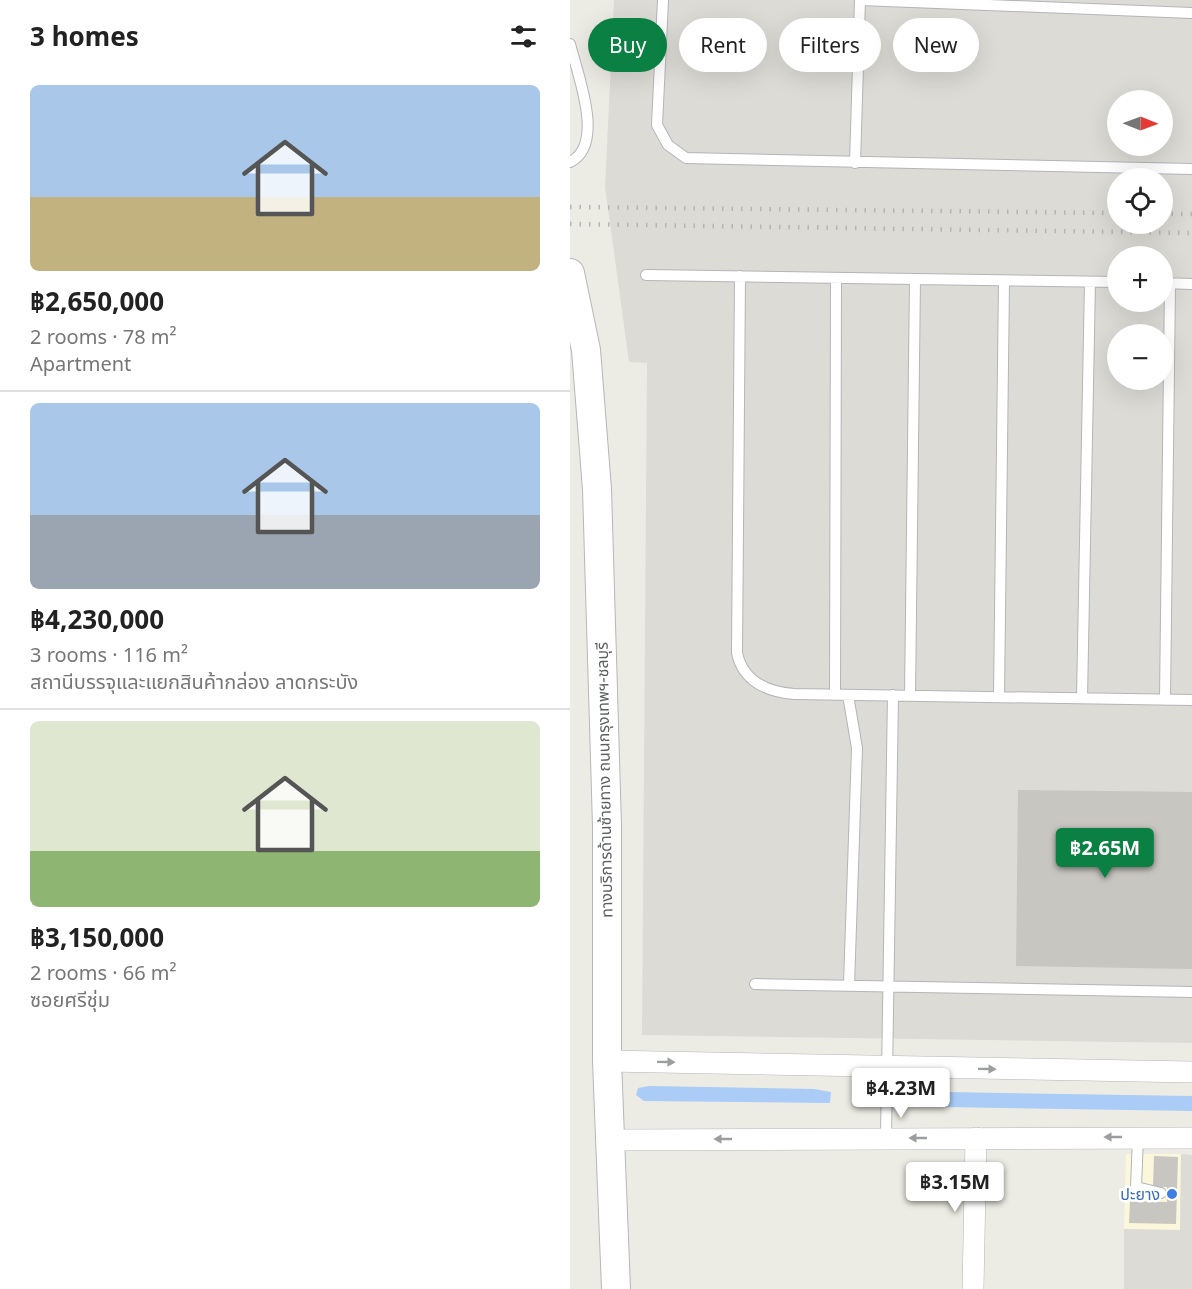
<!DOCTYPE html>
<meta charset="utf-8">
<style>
:root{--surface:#fff;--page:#f2f2f2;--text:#222;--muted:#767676;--line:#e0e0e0;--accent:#0b8043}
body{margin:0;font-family:"Noto Sans","Noto Sans Thai",sans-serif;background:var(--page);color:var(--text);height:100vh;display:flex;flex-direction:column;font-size:22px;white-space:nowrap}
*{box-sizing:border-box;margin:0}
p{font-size:20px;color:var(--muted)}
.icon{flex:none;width:33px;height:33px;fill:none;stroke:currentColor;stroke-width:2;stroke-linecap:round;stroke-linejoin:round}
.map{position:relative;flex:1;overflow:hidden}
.drawer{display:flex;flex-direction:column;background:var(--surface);width:570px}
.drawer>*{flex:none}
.hud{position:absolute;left:18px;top:18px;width:513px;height:54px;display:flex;gap:12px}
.needle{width:39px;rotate:91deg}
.tools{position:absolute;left:537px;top:90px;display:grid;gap:12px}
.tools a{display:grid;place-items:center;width:66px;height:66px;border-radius:50%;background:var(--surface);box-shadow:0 6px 24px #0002;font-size:30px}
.price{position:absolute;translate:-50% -51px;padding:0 14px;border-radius:6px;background:#fff;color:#222;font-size:20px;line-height:39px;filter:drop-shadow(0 2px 3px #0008)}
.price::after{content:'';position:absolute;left:50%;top:36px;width:18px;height:14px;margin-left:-9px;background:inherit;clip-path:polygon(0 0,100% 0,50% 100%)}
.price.active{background:var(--accent);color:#fff}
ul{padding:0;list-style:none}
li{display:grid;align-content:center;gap:12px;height:318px;padding:0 30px}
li+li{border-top:2px solid var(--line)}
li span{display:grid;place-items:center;height:186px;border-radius:9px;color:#555}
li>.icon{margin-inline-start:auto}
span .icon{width:108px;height:108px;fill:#fffc;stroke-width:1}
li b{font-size:26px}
h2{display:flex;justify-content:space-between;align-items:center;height:72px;padding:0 30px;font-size:26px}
.chip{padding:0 21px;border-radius:27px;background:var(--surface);box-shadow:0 6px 24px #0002;font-size:21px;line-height:54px}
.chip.active{background:var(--accent);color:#fff}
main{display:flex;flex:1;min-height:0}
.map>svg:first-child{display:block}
.commercial{fill:#faf7db}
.industrial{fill:#dcdbd6;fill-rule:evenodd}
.water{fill:#aaccf7}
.building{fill:#c8c6c0}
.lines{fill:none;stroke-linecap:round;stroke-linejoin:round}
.lane-casing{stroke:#b4b5ba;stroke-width:12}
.street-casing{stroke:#b4b5ba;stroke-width:22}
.secondary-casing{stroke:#b5b7bc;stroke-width:30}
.lane{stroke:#fff;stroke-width:10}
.street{stroke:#fff;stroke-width:21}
.secondary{stroke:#fff;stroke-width:28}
.rail{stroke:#b4b5b5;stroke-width:4.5;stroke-dasharray:1.5 8;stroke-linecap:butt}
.oneway{fill:#9d9ea1}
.shop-dot{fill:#3f7fe0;stroke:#fff;stroke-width:2}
.labels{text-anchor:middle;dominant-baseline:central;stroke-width:5;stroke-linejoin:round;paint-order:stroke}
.street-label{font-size:16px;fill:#5c5e63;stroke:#fff}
.shop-label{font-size:16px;fill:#366cbe;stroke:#fff;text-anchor:end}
</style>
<main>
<section class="drawer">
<h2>3 homes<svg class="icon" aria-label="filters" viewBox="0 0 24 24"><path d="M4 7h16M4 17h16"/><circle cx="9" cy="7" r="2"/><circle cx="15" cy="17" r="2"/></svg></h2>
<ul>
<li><span style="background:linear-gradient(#a9c7e8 60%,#c2b280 0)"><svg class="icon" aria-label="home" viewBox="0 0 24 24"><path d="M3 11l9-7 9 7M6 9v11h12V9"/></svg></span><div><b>฿2,650,000</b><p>2 rooms · 78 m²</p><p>Apartment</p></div></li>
<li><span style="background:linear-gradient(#a9c7e8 60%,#9aa5b1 0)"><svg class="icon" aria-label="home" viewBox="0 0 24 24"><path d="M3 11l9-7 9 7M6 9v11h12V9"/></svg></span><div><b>฿4,230,000</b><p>3 rooms · 116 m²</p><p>สถานีบรรจุและแยกสินค้ากล่อง ลาดกระบัง</p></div></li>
<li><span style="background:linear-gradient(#dfe7d0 70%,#8fb573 0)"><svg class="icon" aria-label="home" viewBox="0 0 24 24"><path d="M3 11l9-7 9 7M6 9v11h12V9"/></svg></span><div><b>฿3,150,000</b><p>2 rooms · 66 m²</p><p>ซอยศรีชุ่ม</p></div></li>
</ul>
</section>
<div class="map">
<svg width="622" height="1289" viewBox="0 0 622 1289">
<rect width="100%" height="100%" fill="#edece4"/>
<!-- commercial -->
<path class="commercial" d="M556 1154H611L610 1230 554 1229Z"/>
<!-- industrial -->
<path class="industrial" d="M44 0H622V1043L72 1035 77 363 59 362 35 187ZM548 100H592V146H548ZM548 178H592V224H548ZM548 256H592V302H548ZM548 334H592V380H548Z
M611 1154 622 1155V1289H554V1229L610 1230Z"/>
<!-- water -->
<path class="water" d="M79 1086 244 1089 261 1092 260 1103 74 1101 66 1095 68 1088Z
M377 1092 622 1096V1111L375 1107 367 1102 368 1095Z"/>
<!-- building -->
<path class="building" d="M448 790 622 792V969L446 966Z
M584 1156 608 1157 606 1224 559 1223 560 1201 597 1202V1187H583Z"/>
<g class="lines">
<defs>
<path id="lane" d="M93 0 87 125 98 145 116 158 622 169
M291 0 622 13
M0 44C7 73 36 145 0 162
M285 163 290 0
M76 275 548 282
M170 276 167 653C173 681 197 692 224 694L622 700
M592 283 622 284
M265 695 266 278
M278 695 287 748 279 985
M340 696 345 279
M429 697 434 281
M512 698 520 282
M595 700 600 283
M185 984 622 992
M568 1137 566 1187 591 1193
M316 1138 323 695"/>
<path id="street" d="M37 1061 622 1072
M41 1140 622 1138
M403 1289 406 1138"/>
<path id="secondary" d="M0 273 16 350 27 489 37 826V1061L46 1289"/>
</defs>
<!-- lane casing -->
<use href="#lane" class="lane-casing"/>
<!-- street casing -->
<use href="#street" class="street-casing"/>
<!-- secondary casing -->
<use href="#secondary" class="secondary-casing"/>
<!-- lane -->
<use href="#lane" class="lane"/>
<!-- street -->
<use href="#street" class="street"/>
<!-- secondary -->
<use href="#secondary" class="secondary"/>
<!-- rail -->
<path class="rail" d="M0 207 548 213
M592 214H622
M0 224 622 233"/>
</g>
<!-- one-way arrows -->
<defs><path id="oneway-solid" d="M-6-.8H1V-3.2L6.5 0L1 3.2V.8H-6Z" transform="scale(1.5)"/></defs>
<g class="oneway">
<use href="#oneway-solid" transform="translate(96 1062) rotate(1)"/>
<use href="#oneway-solid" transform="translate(417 1069) rotate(1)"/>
<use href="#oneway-solid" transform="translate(543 1137) rotate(180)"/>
<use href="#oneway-solid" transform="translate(348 1138) rotate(180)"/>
<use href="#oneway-solid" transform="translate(153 1139) rotate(180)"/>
</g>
<!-- markers -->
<circle class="shop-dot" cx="602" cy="1194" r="6"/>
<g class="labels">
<!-- street labels -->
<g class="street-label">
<text transform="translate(34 780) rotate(-91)">ทางบริการด้านซ้ายทาง ถนนกรุงเทพฯ-ชลบุรี</text>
</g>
<!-- shop labels -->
<g class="shop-label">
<text x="590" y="1194">ปะยาง</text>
</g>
</g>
</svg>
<div class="tools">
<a><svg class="needle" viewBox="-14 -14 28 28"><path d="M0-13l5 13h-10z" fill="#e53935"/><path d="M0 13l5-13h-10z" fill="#767676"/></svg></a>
<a><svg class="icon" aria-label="locate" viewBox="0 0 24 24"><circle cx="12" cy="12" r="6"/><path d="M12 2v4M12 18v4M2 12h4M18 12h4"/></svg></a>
<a>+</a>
<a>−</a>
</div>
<b class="price active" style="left:535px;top:879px">฿2.65M</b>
<b class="price" style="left:331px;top:1119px">฿4.23M</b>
<b class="price" style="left:385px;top:1213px">฿3.15M</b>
<div class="hud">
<a class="chip active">Buy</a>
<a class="chip">Rent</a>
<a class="chip">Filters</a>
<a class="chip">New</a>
</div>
</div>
</main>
